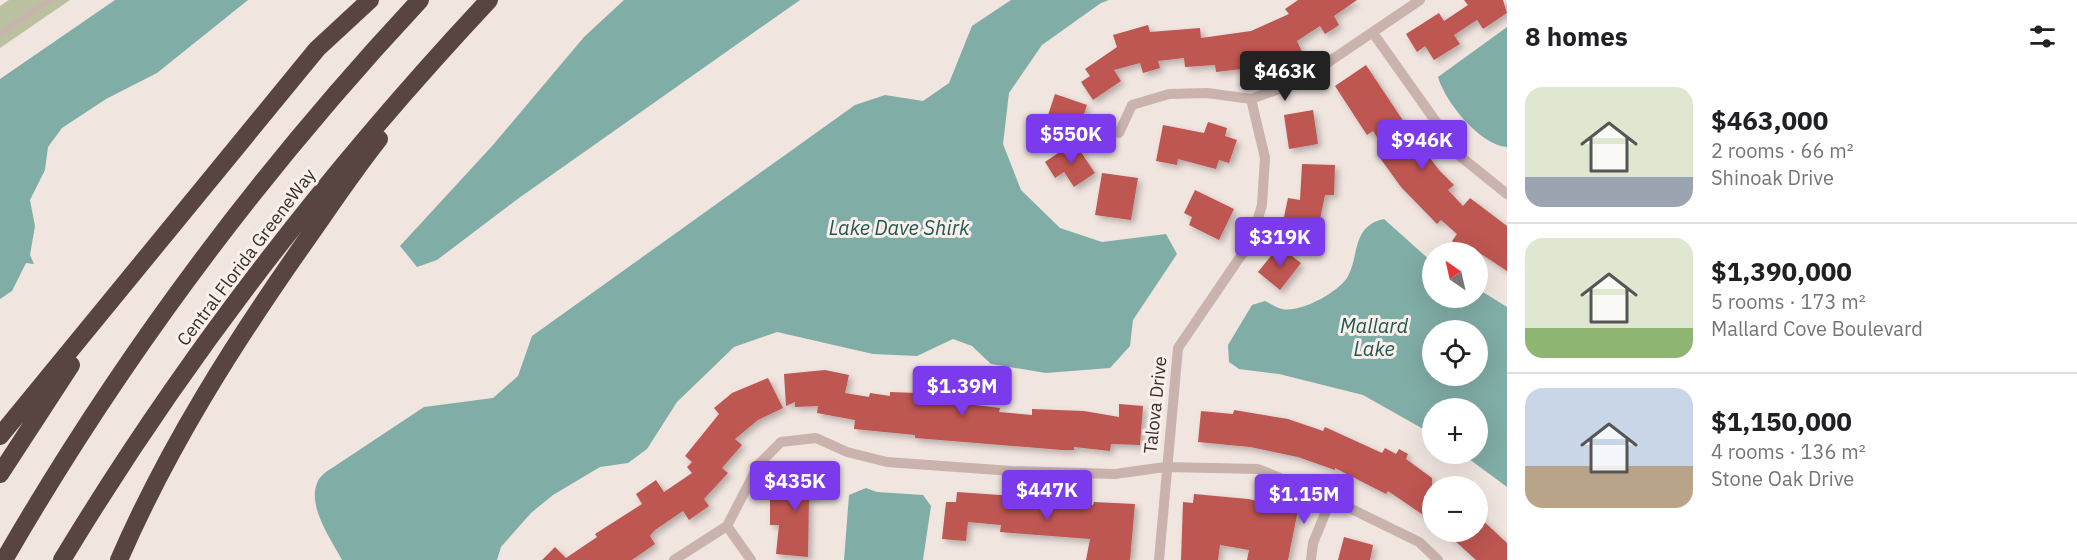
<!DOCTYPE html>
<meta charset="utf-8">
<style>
:root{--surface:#fff;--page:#f6f6f6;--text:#202124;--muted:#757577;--line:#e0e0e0;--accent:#7c3aed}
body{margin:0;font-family:"IBM Plex Sans",sans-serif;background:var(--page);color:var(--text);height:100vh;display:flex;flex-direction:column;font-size:22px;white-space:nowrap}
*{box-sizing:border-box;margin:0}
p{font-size:20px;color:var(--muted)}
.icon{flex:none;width:33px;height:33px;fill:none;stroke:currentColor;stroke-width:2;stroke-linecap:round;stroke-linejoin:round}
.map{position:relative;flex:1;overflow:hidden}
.sheet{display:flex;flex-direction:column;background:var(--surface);width:570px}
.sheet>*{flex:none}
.needle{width:39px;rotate:326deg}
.fabs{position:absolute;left:1422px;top:242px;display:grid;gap:12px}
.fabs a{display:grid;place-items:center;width:66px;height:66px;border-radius:50%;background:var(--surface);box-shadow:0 6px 24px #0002;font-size:30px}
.price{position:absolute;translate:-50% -51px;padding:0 14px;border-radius:6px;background:var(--accent);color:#fff;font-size:20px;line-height:39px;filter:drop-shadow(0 2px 3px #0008)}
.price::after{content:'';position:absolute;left:50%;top:36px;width:18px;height:14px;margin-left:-9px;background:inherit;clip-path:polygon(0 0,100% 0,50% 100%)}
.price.selected{background:#222;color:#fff}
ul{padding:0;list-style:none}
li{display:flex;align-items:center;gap:18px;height:150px;padding:0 18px}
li+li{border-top:2px solid var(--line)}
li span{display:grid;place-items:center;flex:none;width:168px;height:120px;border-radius:18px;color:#555}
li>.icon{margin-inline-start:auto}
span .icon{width:72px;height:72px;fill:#fffc;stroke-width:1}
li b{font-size:26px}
h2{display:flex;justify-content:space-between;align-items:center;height:72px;padding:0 18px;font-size:26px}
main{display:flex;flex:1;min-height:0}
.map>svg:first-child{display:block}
.green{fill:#bbc0a0}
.water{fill:#80ada6;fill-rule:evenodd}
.building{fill:#be5651;filter:url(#shadow)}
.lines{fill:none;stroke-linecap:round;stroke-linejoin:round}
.lane{stroke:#c9b3ac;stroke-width:5}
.street{stroke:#c9b3ac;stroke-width:10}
.highway{stroke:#584542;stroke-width:18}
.labels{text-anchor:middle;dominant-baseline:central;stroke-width:6;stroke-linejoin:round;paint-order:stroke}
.street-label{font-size:18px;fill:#382c2a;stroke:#f9f0ec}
.water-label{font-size:20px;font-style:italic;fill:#225750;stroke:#f9f0ec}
</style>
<main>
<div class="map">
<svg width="1507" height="560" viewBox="0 0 1507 560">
<defs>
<filter id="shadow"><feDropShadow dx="3.5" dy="3.5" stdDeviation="3" flood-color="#0004"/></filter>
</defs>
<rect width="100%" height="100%" fill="#f1e5e0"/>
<!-- green -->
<path class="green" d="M9 0H70L0 48V6Z"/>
<!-- water -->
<path class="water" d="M115 0H248L157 73 106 99 62 128 48 147 45 170 30 200 35 226 30 255 34 264 26 263 12 291 0 299V79Z
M624 0H800L519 198 437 260 417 267 400 246 493 145 584 37Z
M1011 0H1109L1101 3 1042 45 1009 93 1003 144 1021 190 1060 228 1102 242 1166 234 1177 254 1133 320 1130 346 1110 368 1046 373 991 364 972 346 953 339 917 356 873 354 777 332 734 347 677 402 647 449 628 463 600 467 553 495 531 513 501 547 497 560H342C331 539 306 505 318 481 320 476 327 471 332 468L424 407 493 398 518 376 532 336 855 105 885 95 923 101 949 83 972 26Z
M1507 27V147C1480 145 1445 102 1438 77Z
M1384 219 1432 262V297H1478V289L1507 307V487L1461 453H1478V408H1432V434L1363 395 1279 374 1239 369 1229 362 1228 345 1252 305 1265 301C1270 303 1276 308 1282 309 1300 313 1337 293 1347 278 1360 256 1351 226 1384 219ZM1432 330H1478V375H1432Z
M866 488 877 492 923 495 931 506 923 560H844L849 495Z"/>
<!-- building -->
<path class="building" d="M1298 0H1357L1334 16 1339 25 1325 34 1320 26 1297 41 1302 52 1278 62 1275 54 1251 65V68L1216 72 1215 65 1185 67 1184 58 1158 61 1160 68 1143 73 1140 63 1114 70 1121 81 1093 100 1081 82 1090 76 1085 69 1117 47 1113 35 1148 25 1150 32 1200 28 1201 38 1251 31 1289 14 1285 9Z
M1464 0H1503L1507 13 1483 29 1477 20 1454 35 1460 44 1434 60 1425 46 1417 52 1406 34 1439 13 1444 21 1468 5Z
M1366 65 1412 134 1439 170 1454 185 1448 190 1463 206 1470 198 1507 226V271L1478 252H1466L1452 241 1457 234 1441 220 1437 224 1401 187 1380 158 1387 152 1373 131 1367 135 1335 86Z
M1055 94 1087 105 1077 134 1045 124Z
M1313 110 1318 144 1289 149 1284 115Z
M1208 122 1227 128 1225 136 1237 140 1229 163 1219 160 1216 169 1178 159 1177 165 1156 161 1163 125 1204 133Z
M1074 142 1095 173 1074 187 1064 172 1055 178 1045 162Z
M1302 164 1335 165 1334 195H1325L1316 239 1281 231 1288 198 1300 200Z
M1102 173 1138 178 1131 220 1095 215Z
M1195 190 1234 209 1219 240 1189 225 1192 217 1184 213Z
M1279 246 1301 263 1280 290 1258 272Z
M825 370 849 375 845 393 869 397 870 393 890 396V392L943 394V401L1000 408 999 412 1032 415V409L1084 411 1119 417V404L1143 406 1140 445 1111 444 1110 451 1074 447V450H1062L915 438V435L854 429 855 420 817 413 818 406 795 407V402L786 406 784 374Z
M768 378 783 408 758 420 735 439 742 445 722 468 728 473 704 499 709 506 689 520 683 511 655 530 650 536 655 544 632 560H542L555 547 566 558 597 537 595 534 642 504 636 494 656 480 664 492 692 473 687 467 692 462 685 456 719 414 714 408 732 393Z
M1234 410 1288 419 1323 431 1325 427 1382 453 1385 448 1396 454 1399 449 1408 454 1406 459 1432 478V521L1388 491 1386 494 1335 468V470L1298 457 1250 447 1198 442 1201 411 1233 414Z
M786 468 820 472 818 497 809 496 808 557 776 554 779 525H770V500H782Z
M957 492 1055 499 1093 505 1094 502 1135 504 1130 560H1086L1090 539 1000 532 1001 525 968 522 966 541 942 539 946 502H956Z
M1194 494 1248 499 1298 510 1288 560H1247L1249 550 1220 545 1218 560H1181L1183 502 1193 503Z
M1478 516 1507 543V560H1476L1444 531H1478Z
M1344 537 1373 545 1370 560H1338Z"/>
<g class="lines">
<!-- lane -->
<path class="lane" d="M0 34 50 0"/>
<!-- street -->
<path class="street" d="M1373 33 1461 157 1507 194
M1119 133 1132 105 1169 94 1207 93 1251 99 1299 82 1420 0
M727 526 751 560
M674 560 727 526 759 464 781 442 816 438 847 452 887 462 1012 471 1115 474 1165 467 1258 469 1331 499 1419 542 1438 560
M1159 560 1178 348 1251 241 1262 205 1265 158 1251 99
M1311 560 1313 543 1331 499"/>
<!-- highway -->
<path class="highway" d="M0 436 317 49 370 0
M0 474 71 365
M4 560C120 359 262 169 420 0
M62 560C184 358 328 172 489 0
M119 560C168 447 234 343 305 242 329 208 353 172 379 139"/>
</g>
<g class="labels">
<!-- street labels -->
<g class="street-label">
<text transform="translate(246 257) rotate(-53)">Central Florida GreeneWay</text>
<text transform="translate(1155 405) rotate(-84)">Talova Drive</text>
</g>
<!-- water labels -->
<g class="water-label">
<text x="899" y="227">Lake Dave Shirk</text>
<text x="1374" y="325">Mallard<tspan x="1374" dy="23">Lake</tspan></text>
</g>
</g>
</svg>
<div class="fabs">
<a><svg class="needle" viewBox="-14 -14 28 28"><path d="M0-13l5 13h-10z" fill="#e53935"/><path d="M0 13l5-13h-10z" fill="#757577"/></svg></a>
<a><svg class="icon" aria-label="locate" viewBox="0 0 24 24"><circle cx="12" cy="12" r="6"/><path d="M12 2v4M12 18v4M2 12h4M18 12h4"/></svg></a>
<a>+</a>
<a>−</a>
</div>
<b class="price selected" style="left:1285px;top:102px">$463K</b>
<b class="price" style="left:1071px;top:165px">$550K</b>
<b class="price" style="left:1422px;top:171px">$946K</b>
<b class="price" style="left:1280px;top:268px">$319K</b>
<b class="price" style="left:962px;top:417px">$1.39M</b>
<b class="price" style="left:795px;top:512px">$435K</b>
<b class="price" style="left:1047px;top:521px">$447K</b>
<b class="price" style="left:1304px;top:525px">$1.15M</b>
</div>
<section class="sheet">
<h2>8 homes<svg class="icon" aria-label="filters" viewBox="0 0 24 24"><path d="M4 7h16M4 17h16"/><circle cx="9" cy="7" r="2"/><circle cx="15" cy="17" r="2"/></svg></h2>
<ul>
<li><span style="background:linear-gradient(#dfe7d0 75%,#9aa5b1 0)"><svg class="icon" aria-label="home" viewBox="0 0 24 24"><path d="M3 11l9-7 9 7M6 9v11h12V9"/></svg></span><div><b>$463,000</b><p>2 rooms · 66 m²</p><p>Shinoak Drive</p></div></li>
<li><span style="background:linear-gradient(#dfe7d0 75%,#8fb573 0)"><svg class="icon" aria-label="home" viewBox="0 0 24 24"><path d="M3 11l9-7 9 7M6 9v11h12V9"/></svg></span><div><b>$1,390,000</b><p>5 rooms · 173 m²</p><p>Mallard Cove Boulevard</p></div></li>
<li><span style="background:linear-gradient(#c9d6e8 65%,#b9a48a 0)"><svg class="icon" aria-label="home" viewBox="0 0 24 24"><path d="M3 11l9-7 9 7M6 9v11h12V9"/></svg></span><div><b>$1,150,000</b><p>4 rooms · 136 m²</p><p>Stone Oak Drive</p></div></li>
</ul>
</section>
</main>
